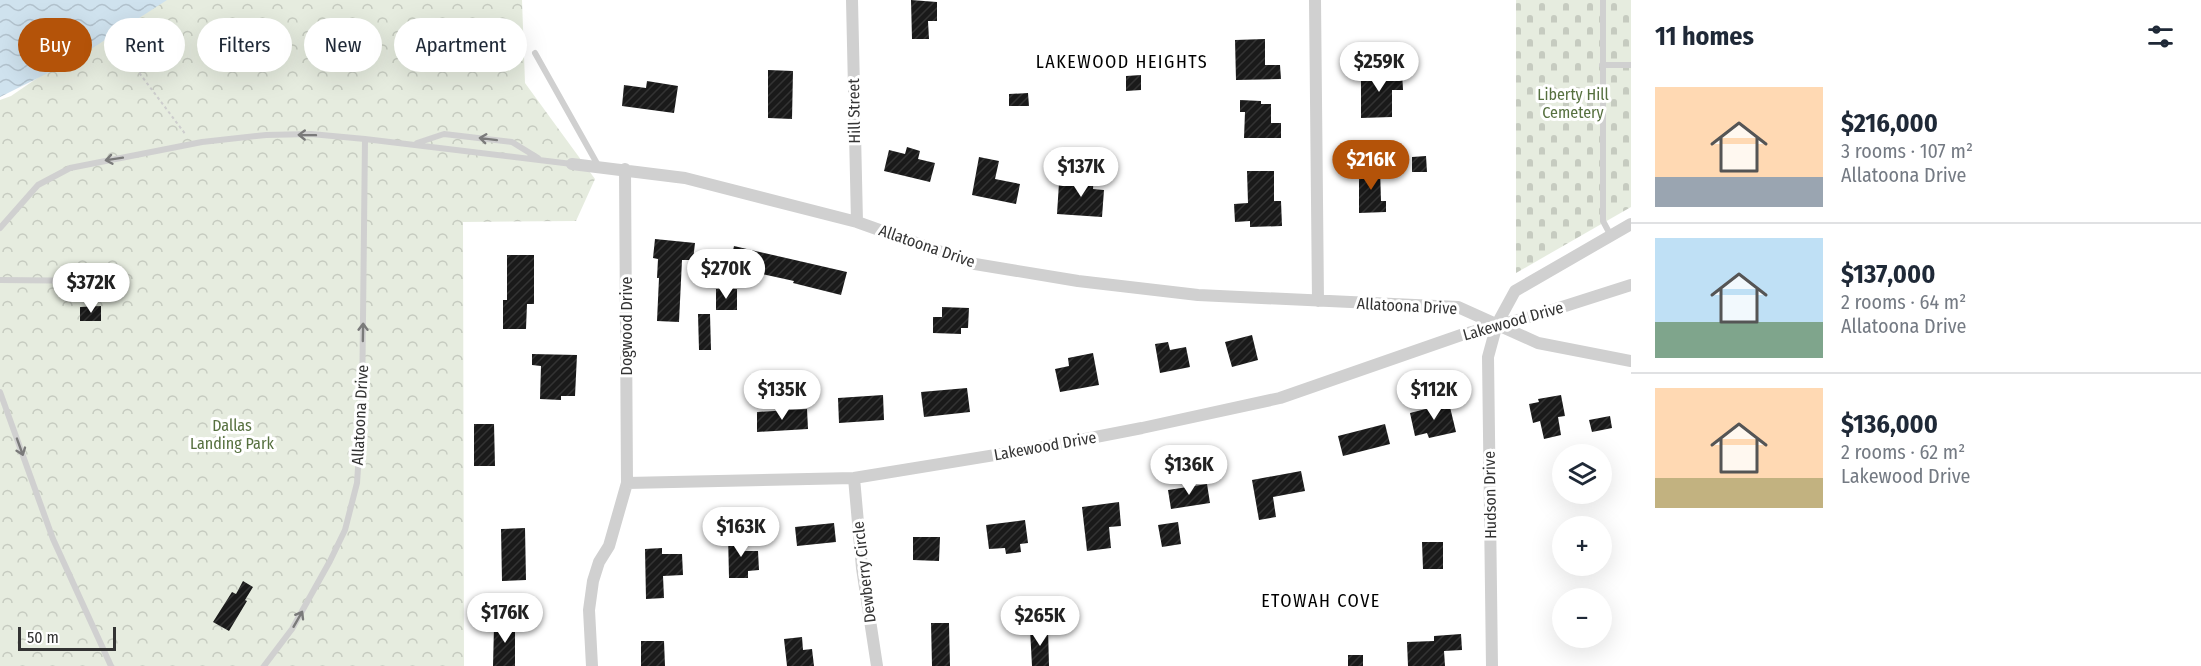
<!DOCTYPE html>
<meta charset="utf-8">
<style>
:root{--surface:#fff;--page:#f2f2f3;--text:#1f2937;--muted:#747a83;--line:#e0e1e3;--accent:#b45309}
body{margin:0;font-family:"Fira Sans Condensed",sans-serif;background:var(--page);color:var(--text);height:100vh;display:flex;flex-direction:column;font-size:22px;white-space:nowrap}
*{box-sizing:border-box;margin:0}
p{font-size:20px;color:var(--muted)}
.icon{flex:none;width:33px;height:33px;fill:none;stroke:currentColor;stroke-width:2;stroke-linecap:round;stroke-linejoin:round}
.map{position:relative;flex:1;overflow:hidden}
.drawer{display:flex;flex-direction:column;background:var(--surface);width:570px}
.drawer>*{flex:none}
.guide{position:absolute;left:18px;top:18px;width:570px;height:54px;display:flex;gap:12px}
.buttons{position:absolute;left:1552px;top:444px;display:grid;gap:12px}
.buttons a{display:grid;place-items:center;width:60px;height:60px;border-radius:50%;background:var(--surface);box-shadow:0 6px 24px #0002;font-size:30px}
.scale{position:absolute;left:18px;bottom:15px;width:98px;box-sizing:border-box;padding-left:6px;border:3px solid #333;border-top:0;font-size:16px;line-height:21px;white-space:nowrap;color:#333;-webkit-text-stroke:4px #fff;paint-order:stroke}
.price{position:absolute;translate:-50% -51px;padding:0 14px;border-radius:21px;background:#fff;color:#222;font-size:20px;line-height:39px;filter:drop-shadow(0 2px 3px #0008)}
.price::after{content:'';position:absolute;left:50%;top:36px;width:18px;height:14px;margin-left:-9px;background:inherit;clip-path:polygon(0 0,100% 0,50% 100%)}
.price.active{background:var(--accent);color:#fff}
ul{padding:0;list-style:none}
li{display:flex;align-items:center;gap:18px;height:150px;padding:0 24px}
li+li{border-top:2px solid var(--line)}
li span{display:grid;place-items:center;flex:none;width:168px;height:120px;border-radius:0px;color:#555}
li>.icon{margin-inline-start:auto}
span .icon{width:72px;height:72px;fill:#fffc;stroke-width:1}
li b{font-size:26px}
h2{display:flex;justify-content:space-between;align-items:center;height:72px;padding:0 24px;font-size:26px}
.pill{padding:0 21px;border-radius:27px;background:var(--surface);box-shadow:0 6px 24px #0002;font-size:21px;line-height:54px}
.pill.active{background:var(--accent);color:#fff}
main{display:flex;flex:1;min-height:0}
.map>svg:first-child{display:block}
.cemetery{fill:url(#cemetery-stones)}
.park{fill:url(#park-crowns)}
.water{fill:url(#water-waves)}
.building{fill:url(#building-hatch)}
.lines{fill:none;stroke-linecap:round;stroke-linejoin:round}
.path{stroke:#cdcdcd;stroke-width:2;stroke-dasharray:3 3;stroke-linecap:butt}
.service{stroke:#d0d0d0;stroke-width:6}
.minor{stroke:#d0d0d0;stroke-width:12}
.oneway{stroke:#7a7a7a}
.labels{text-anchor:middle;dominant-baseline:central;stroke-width:6;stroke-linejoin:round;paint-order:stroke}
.park-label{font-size:16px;fill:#56703f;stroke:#fff}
.street-label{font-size:16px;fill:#333;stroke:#fff}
.neighbourhood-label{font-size:18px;letter-spacing:1.5px;fill:#000;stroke:#fff}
</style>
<main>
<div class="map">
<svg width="1631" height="666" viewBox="0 0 1631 666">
<defs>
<pattern id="cemetery-stones" width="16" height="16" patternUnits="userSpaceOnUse" patternTransform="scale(1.5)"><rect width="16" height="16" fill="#e6ecdf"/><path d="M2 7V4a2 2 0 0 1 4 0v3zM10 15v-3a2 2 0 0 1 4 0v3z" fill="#c6cbc0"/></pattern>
<pattern id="park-crowns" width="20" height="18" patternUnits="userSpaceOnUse" patternTransform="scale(1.5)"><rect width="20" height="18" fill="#e6ecdf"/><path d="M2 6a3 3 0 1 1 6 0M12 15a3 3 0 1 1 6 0" fill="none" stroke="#c6cbc0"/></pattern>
<pattern id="water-waves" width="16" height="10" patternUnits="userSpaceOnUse" patternTransform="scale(1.5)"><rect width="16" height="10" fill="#cfe2ee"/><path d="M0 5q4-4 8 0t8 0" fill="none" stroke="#b2c2cd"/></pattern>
<pattern id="building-hatch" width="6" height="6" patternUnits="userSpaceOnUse" patternTransform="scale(1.5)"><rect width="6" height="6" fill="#1a1a1a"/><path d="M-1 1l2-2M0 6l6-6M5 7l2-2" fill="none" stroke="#333"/></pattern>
</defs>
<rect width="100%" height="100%" fill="#fff"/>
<!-- cemetery -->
<path class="cemetery" d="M1516 0H1631V207L1516 273Z"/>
<!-- park -->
<path class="park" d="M127 0H522L525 83 595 179 576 221 463 222 464 666H0V100L11 96 105 32Z"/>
<!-- water -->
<path class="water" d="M0 0H167L74 60 0 97Z"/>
<!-- building -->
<path class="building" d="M911 0 937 2V21H928L929 39H912Z
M1265 39V65H1280L1281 79 1236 80 1235 40Z
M768 70 793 71 792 119 768 118Z
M1402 71 1403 90H1392V117L1361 118V72Z
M1141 75V90L1126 91V76Z
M647 81 678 86 674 113 622 106 624 85 646 88Z
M1028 93 1029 106H1009V94Z
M1240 100 1261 101V104H1271V123H1281V138H1244L1245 112H1240Z
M907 147 920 151 918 159 935 163 930 182 884 171 889 150 905 154Z
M1426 156 1427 172H1412V157Z
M979 157 999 161 995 179 1020 184 1016 204 972 195Z
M1359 168H1380L1381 201H1386V212L1359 213Z
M1247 171H1274V201H1281L1282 226 1250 227V221L1235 222 1234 204 1248 203Z
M1085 172 1094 173 1093 189 1104 190 1102 217 1057 214 1059 183 1075 184 1076 175 1084 176Z
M655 239 695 243 693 260H682L679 322 657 321 659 278H657L658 259 653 258Z
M734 246 847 272 841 295 793 283 794 281 753 272 750 285 732 282 735 268 729 267Z
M507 255H534V304H527L526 329H503V300H507Z
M716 289H737V310H716Z
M101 306V321H80V307Z
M942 307 969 308 968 328H961V334L933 333V317H942Z
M698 314H710L711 350H699Z
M1252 335 1258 360 1232 367 1225 342Z
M1168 342 1170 350 1186 347 1190 367 1160 373 1155 344Z
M1093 353 1099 385 1060 392 1055 369 1069 366 1068 358Z
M532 354 577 355 575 396H561V400L540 399 541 366 532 365Z
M967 388 970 412 924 417 921 392Z
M883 395 884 420 839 423 838 398Z
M1561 395 1565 416 1558 417 1561 435 1544 439 1540 421 1533 423 1529 404 1539 402 1538 399Z
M1449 403 1456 432 1429 438 1427 433 1415 436 1410 413Z
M807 409 808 429 757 432V412Z
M1610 416 1612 428 1592 432 1589 420Z
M474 424H494L495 466H474Z
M1385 424 1390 444 1343 456 1338 436Z
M1301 471 1305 491 1273 497 1276 517 1259 520 1252 480Z
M1207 484 1210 503 1171 509 1168 490Z
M1119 502 1121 526 1109 527 1111 548 1087 551 1082 507Z
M1025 520 1028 543 1020 544 1021 552 1006 554 1005 548 989 549 986 525Z
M1178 522 1181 544 1162 547 1158 525Z
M834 523 836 542 797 546 795 527Z
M525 528 526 580 502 581 501 529Z
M728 534H743L744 551H758L759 570 748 571V578H729Z
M913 537H940L939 561 913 560Z
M1422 542H1443V569H1423Z
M662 548V554H682L683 575 663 576 664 598 646 599 645 549Z
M243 581 253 587 245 600 247 601 229 631 213 622 232 592 236 594Z
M503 620H515V666H493L494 626H503Z
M931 623H949L950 666H932Z
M1048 628 1049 666H1032L1030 629Z
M1461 634 1462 650 1444 651 1445 666H1408L1407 642 1434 641V636Z
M802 637 803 650 812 649 814 666H787L784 639Z
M641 641H664L665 666H641Z
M1348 655H1363V666H1348Z"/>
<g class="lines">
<!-- path -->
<path class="path" d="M125 54 186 135"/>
<!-- service -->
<path class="service" d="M1603 0V221L1611 236
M535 53 599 167
M1602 65H1631
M417 143 444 134 512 142 538 158
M0 228 38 185 70 168 202 142 266 135 311 134 365 139 572 164
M0 280 107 281
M0 392 53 539 111 666
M264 666 292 629 330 561 345 530 357 483 362 409 365 139"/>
<!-- minor -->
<path class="minor" d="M852 0 857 222
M1315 0 1318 301
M572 164 685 178 857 222 975 264 1078 281 1198 295 1458 307 1538 343 1631 361
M854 478 862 568 877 666
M627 483 854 478 1044 447 1142 428 1280 398 1464 334 1537 315 1631 285
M592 666 589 610 593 581 599 562 609 546 627 483 625 169
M1492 666 1488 357 1497 324 1515 291 1631 224"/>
</g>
<!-- one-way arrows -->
<defs><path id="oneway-shaft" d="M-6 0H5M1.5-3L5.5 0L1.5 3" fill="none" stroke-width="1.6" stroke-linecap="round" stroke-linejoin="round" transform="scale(1.5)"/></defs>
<g class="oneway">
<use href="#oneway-shaft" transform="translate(307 135) rotate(-179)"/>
<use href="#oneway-shaft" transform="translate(488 139) rotate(-173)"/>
<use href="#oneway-shaft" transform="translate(114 159) rotate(171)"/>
<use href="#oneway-shaft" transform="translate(363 332) rotate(-89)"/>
<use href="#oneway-shaft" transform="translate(20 447) rotate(70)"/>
<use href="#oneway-shaft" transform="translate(298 619) rotate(-60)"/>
</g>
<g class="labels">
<!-- park labels -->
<g class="park-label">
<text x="1573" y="94">Liberty Hill<tspan x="1573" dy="18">Cemetery</tspan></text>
<text x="232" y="425">Dallas<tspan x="232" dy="18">Landing Park</tspan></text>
</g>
<!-- street labels -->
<g class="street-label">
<text transform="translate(854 111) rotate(-91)">Hill Street</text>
<text transform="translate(927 246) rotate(19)">Allatoona Drive</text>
<text transform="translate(1407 306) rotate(3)">Allatoona Drive</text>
<text transform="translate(1513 321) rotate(-16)">Lakewood Drive</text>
<text transform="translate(626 326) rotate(-90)">Dogwood Drive</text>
<text transform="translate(360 415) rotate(-87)">Allatoona Drive</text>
<text transform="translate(1045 446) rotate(-10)">Lakewood Drive</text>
<text transform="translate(1490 495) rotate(-91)">Hudson Drive</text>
<text transform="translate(864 572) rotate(-97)">Dewberry Circle</text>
</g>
<!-- neighbourhood labels -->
<g class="neighbourhood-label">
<text x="1122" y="62">LAKEWOOD HEIGHTS</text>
<text x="1321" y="601">ETOWAH COVE</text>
</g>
</g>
</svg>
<div class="buttons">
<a><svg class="icon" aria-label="layers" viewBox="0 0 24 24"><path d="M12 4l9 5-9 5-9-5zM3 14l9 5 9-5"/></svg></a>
<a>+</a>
<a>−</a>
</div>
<div class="scale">50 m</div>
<b class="price" style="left:1379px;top:93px">$259K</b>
<b class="price active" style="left:1371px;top:191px">$216K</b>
<b class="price" style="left:1081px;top:198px">$137K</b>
<b class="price" style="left:726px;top:300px">$270K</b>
<b class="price" style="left:91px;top:314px">$372K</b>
<b class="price" style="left:782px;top:421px">$135K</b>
<b class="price" style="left:1434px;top:421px">$112K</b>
<b class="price" style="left:1189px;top:496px">$136K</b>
<b class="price" style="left:741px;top:558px">$163K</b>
<b class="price" style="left:505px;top:644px">$176K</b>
<b class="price" style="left:1040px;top:647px">$265K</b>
<div class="guide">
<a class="pill active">Buy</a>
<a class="pill">Rent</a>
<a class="pill">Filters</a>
<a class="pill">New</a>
<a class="pill">Apartment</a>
</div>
</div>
<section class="drawer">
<h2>11 homes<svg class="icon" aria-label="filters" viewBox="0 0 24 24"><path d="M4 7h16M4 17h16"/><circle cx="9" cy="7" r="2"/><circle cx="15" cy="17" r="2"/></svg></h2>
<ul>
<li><span style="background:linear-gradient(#ffd9b3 75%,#9aa5b1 0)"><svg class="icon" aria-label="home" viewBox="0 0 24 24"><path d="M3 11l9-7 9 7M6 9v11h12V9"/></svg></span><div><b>$216,000</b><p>3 rooms · 107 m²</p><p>Allatoona Drive</p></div></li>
<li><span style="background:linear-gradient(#bfe0f5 70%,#7fa58c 0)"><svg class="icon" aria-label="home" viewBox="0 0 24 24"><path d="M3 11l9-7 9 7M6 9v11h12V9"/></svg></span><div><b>$137,000</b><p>2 rooms · 64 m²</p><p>Allatoona Drive</p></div></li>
<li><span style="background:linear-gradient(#ffd9b3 75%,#c2b280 0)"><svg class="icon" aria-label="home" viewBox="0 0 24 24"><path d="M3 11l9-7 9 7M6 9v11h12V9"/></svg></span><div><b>$136,000</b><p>2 rooms · 62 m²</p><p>Lakewood Drive</p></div></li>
</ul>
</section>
</main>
